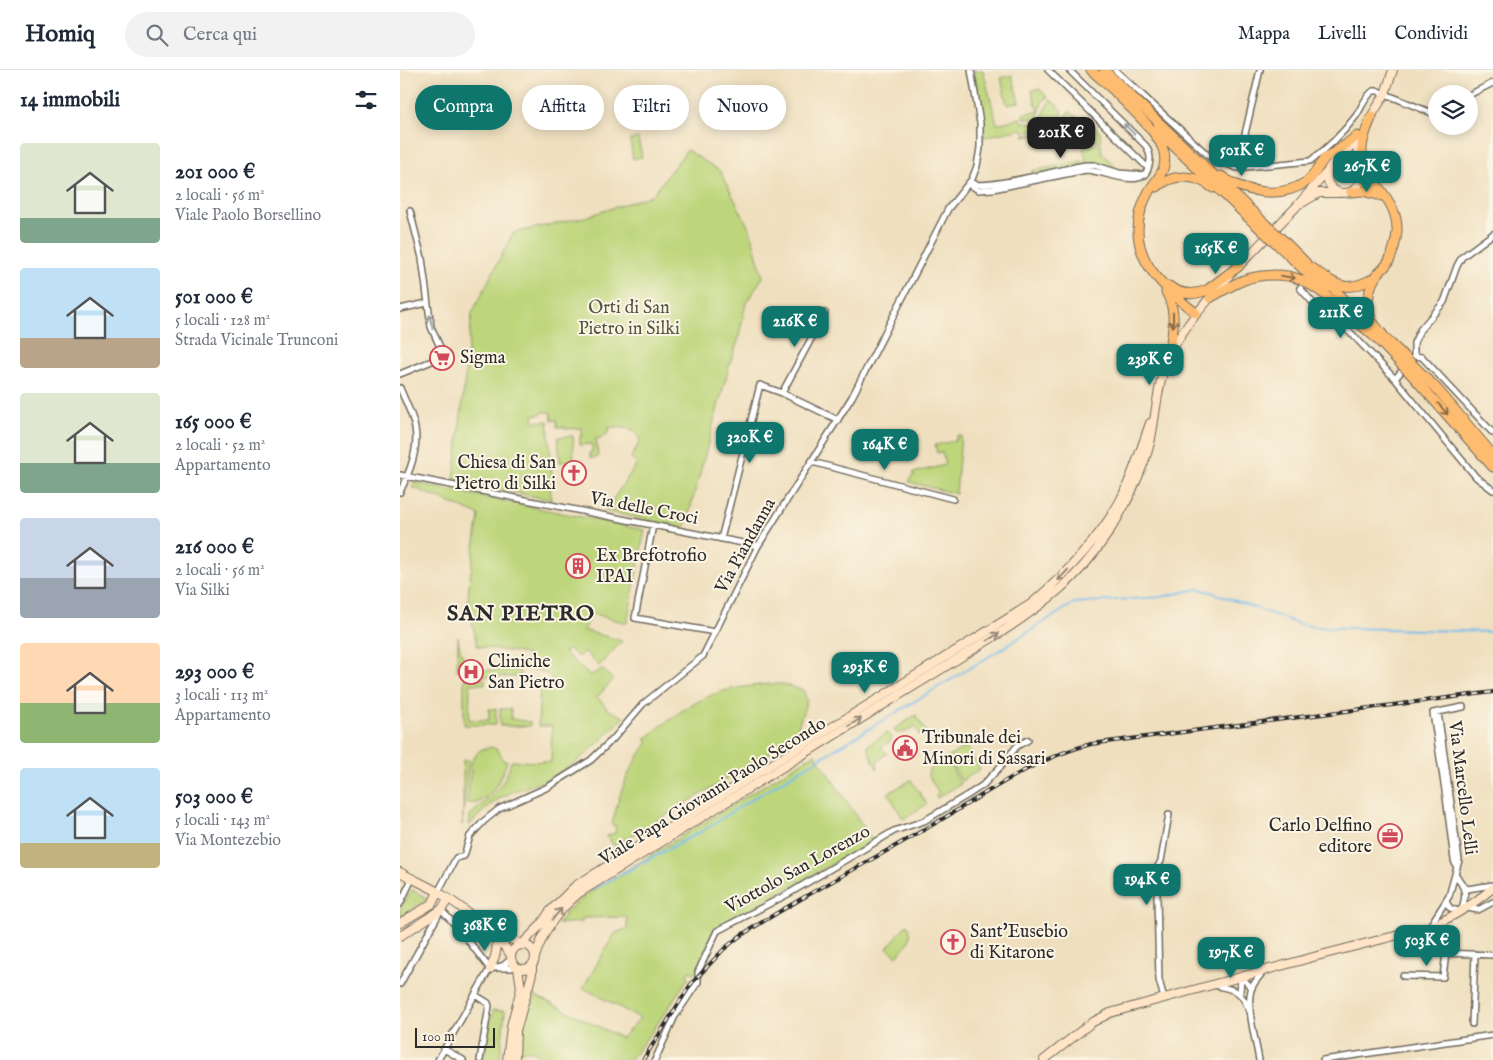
<!DOCTYPE html>
<html lang="it">
<meta charset="utf-8">
<style>
:root{--surface:#fff;--page:#f2f2f3;--text:#1f2937;--muted:#747a83;--line:#e0e1e3;--accent:#0f766e}
body{margin:0;font-family:"IM FELL English",serif;background:var(--page);color:var(--text);height:100vh;display:flex;flex-direction:column;font-size:19px;white-space:nowrap}
*{box-sizing:border-box;margin:0}
p{font-size:16px;color:var(--muted)}
.icon{flex:none;width:28px;height:28px;fill:none;stroke:currentColor;stroke-width:2;stroke-linecap:round;stroke-linejoin:round}
.map{position:relative;flex:1;overflow:hidden}
.details{display:flex;flex-direction:column;background:var(--surface);width:400px}
.details>*{flex:none}
.guide{position:absolute;left:15px;top:15px;width:475px;height:45px;display:flex;gap:10px}
.controls{position:absolute;left:1028px;top:15px;display:grid;gap:10px}
.controls a{display:grid;place-items:center;width:50px;height:50px;border-radius:50%;background:var(--surface);box-shadow:0 2px 12px #0003;font-size:25px}
.scale{position:absolute;left:15px;bottom:12px;width:80px;box-sizing:border-box;padding-left:5px;border:2px solid #2b2b2b;border-top:0;font-size:14px;line-height:18px;white-space:nowrap;color:#2b2b2b;-webkit-text-stroke:4px #fcf5e5;paint-order:stroke}
.price{position:absolute;translate:-50% -42px;padding:0 11px;border-radius:10px;background:var(--accent);color:#fff;font-size:16px;line-height:32px;filter:drop-shadow(0 1px 2px #0008)}
.price::after{content:'';position:absolute;left:50%;top:30px;width:15px;height:11px;margin-left:-8px;background:inherit;clip-path:polygon(0 0,100% 0,50% 100%)}
.price.active{background:#222;color:#fff}
ul{padding:0;list-style:none}
li{display:flex;align-items:center;gap:15px;height:125px;padding:0 20px}
li span{display:grid;place-items:center;flex:none;width:140px;height:100px;border-radius:5px;color:#555}
li>.icon{margin-inline-start:auto}
span .icon{width:60px;height:60px;fill:#fffc;stroke-width:1}
li b{font-size:21px}
h2{display:flex;justify-content:space-between;align-items:center;height:60px;padding:0 20px;font-size:21px}
.chip{padding:0 18px;border-radius:22px;background:var(--surface);box-shadow:0 2px 12px #0003;font-size:18px;line-height:45px}
.chip.active{background:var(--accent);color:#fff}
header{display:flex;align-items:center;gap:30px;box-sizing:border-box;height:70px;padding:0 25px;background:var(--surface);border-bottom:1px solid var(--line)}
header strong{font-size:24px}
nav{display:flex;gap:28px;margin-inline-start:auto;font-size:18px}
.search{width:350px;height:45px;background:var(--page);display:flex;align-items:center;gap:12px;box-sizing:border-box;padding:0 18px;border-radius:28px;color:var(--muted);font-size:19px}
main{display:flex;flex:1;min-height:0}
.map>svg:first-child{display:block}
.green{fill:#bdd67b;stroke:#748053}
.lines{fill:none;stroke-linecap:round;stroke-linejoin:round}
.stream{stroke:#72bbeb;stroke-width:2}
.street-casing{stroke:#706a5e;stroke-width:8}
.secondary-casing{stroke:#706a5e;stroke-width:10}
.highway-casing{stroke:#706a5e;stroke-width:11}
.street{stroke:#fff;stroke-width:5}
.secondary{stroke:#ffe4c6;stroke-width:8}
.highway{stroke:#febc70;stroke-width:9}
.rail-casing{stroke:#2b2b2b;stroke-width:4}
.rail{stroke:#fcf5e5;stroke-width:2;stroke-dasharray:5.5;stroke-linecap:butt}
.highway-bridge-casing{stroke:#706a5e;stroke-width:11;stroke-linecap:butt}
.highway-bridge{stroke:#febc70;stroke-width:9}
.oneway{stroke:#a0a0a0}
.oneway2{stroke:#8a6c4a}
.oneway3{stroke:#958878}
.labels{text-anchor:middle;dominant-baseline:central;stroke-width:4;stroke-linejoin:round;paint-order:stroke}
.park-label{font-size:18px;fill:#50563f;stroke:#fcf5e5}
.poi-label{font-size:18px;fill:#2b2b2b;stroke:#fcf5e5;text-anchor:start}
.street-label{font-size:18px;fill:#2b2b2b;stroke:#fcf5e5}
.district-label{font-size:22px;font-weight:bold;letter-spacing:1px;fill:#2b2b2b;stroke:#fcf5e5}
</style>
<header>
<strong>Homiq</strong>
<div class="search"><svg class="icon" aria-label="search" viewBox="0 0 24 24"><circle cx="10" cy="10" r="6"/><path d="M15 15l6 6"/></svg>Cerca qui</div>
<nav><a>Mappa</a><a>Livelli</a><a>Condividi</a></nav>
</header>
<main>
<section class="details">
<h2>14 immobili<svg class="icon" aria-label="filters" viewBox="0 0 24 24"><path d="M4 7h16M4 17h16"/><circle cx="9" cy="7" r="2"/><circle cx="15" cy="17" r="2"/></svg></h2>
<ul>
<li><span style="background:linear-gradient(#dfe7d0 75%,#7fa58c 0)"><svg class="icon" aria-label="home" viewBox="0 0 24 24"><path d="M3 11l9-7 9 7M6 9v11h12V9"/></svg></span><div><b>201 000 €</b><p>2 locali · 56 m²</p><p>Viale Paolo Borsellino</p></div></li>
<li><span style="background:linear-gradient(#bfe0f5 70%,#b9a48a 0)"><svg class="icon" aria-label="home" viewBox="0 0 24 24"><path d="M3 11l9-7 9 7M6 9v11h12V9"/></svg></span><div><b>501 000 €</b><p>5 locali · 128 m²</p><p>Strada Vicinale Trunconi</p></div></li>
<li><span style="background:linear-gradient(#dfe7d0 70%,#7fa58c 0)"><svg class="icon" aria-label="home" viewBox="0 0 24 24"><path d="M3 11l9-7 9 7M6 9v11h12V9"/></svg></span><div><b>165 000 €</b><p>2 locali · 52 m²</p><p>Appartamento</p></div></li>
<li><span style="background:linear-gradient(#c9d6e8 60%,#9aa5b1 0)"><svg class="icon" aria-label="home" viewBox="0 0 24 24"><path d="M3 11l9-7 9 7M6 9v11h12V9"/></svg></span><div><b>216 000 €</b><p>2 locali · 56 m²</p><p>Via Silki</p></div></li>
<li><span style="background:linear-gradient(#ffd9b3 60%,#8fb573 0)"><svg class="icon" aria-label="home" viewBox="0 0 24 24"><path d="M3 11l9-7 9 7M6 9v11h12V9"/></svg></span><div><b>293 000 €</b><p>3 locali · 113 m²</p><p>Appartamento</p></div></li>
<li><span style="background:linear-gradient(#bfe0f5 75%,#c2b280 0)"><svg class="icon" aria-label="home" viewBox="0 0 24 24"><path d="M3 11l9-7 9 7M6 9v11h12V9"/></svg></span><div><b>503 000 €</b><p>5 locali · 143 m²</p><p>Via Montezebio</p></div></li>
</ul>
</section>
<div class="map">
<svg width="1093" height="990" viewBox="0 0 1093 990">
<rect width="100%" height="100%" fill="#fcf5e5"/>
<filter id="ink" filterUnits="userSpaceOnUse"><feTurbulence type="fractalNoise" baseFrequency=".02" numOctaves="2"/><feDisplacementMap in="SourceGraphic" scale="10" xChannelSelector="R" yChannelSelector="G"/><feConvolveMatrix kernelMatrix="1 2 1 2 8 2 1 2 1" color-interpolation-filters="sRGB"/></filter>
<filter id="wash" filterUnits="userSpaceOnUse"><feTurbulence type="fractalNoise" baseFrequency=".0096" numOctaves="4" result="noise"/><feDisplacementMap in="SourceGraphic" scale="20" xChannelSelector="R" yChannelSelector="G"/><feGaussianBlur stdDeviation="1.12" result="paint"/><feColorMatrix in="noise" values="0 0 0 0 0 0 0 0 0 0 0 0 0 0 0 0 0 1.4 0 .05"/><feComposite in="paint" operator="in"/></filter>
<g filter="url(#wash)">
<rect width="100%" height="100%" fill="#efdfbe"/>
<!-- green -->
<path class="green" d="M574 0H583L597 54 620 48 622 52 638 53C645 48 644 36 651 30L663 41 659 54 624 62 622 59 584 67Z
M612 5 619 32 607 35 601 8Z
M639 19 648 27 643 30 638 46 634 49 624 48 623 44 639 41 638 36H636L632 20Z
M667 42H671L685 55H693L700 62 701 71 683 73 679 56 625 67 624 65 660 58 662 55 665 46 668 44Z
M238 68 242 87 233 89 230 70Z
M701 74 702 83 719 101 695 93 633 105 632 101 686 90 683 76Z
M287 80 320 101 350 160 363 207 346 233 338 271 330 293 285 458 205 441 237 394 231 388 240 371C237 356 221 358 209 357L208 363 203 367 196 369 198 387 190 388V382L192 381V374L180 375V366H182V358L166 359 165 357H157V350H152L151 342H142V344L133 345 134 352 148 351 152 407H150L151 430 54 410 72 243 113 163 185 147 252 125Z
M557 365 561 366 556 424 509 412 511 407 514 406 513 403 545 395 542 382 537 383 535 375 555 371Z
M173 366 174 391 160 392 158 367Z
M15 413 245 460 227 553 193 544 183 560 222 571 199 596 184 581 178 587 169 579 164 582 190 606 202 599 213 610 197 627 209 640 224 647C201 671 178 695 147 709 133 716 117 719 104 726 90 733 79 745 69 756L70 745C88 729 106 716 111 691L151 692 152 656H138L140 615 153 616 154 614C149 603 140 599 129 600L126 584 77 576 68 531 69 515 79 445 12 417Z
M58 567C60 578 60 588 71 593 76 595 79 596 82 600H120V607L64 606 63 600H57Z
M64 609H85V614H70L69 650H89V639H96V655H64Z
M369 614H381L403 620 407 630 394 669 214 776 207 766 215 763 216 756 212 755C220 721 227 701 248 672L245 669C267 651 292 631 320 622 336 617 353 616 369 614Z
M100 639H111V649L130 652V656H100Z
M516 645 528 665V667L518 664 519 663 515 656 506 662 496 663 494 659Z
M487 663 492 667 490 672 481 677 487 683 478 691 477 699 468 679V675Z
M566 676 580 699 562 711 547 688Z
M91 677 98 680 104 691H107C103 705 93 726 79 732 76 734 71 733 67 733L72 690 80 680Z
M415 684 473 771 315 859 308 872 304 892 294 903 290 901 287 905 289 907 253 960 230 990H139V986L136 985V981H119L124 952 132 924 222 968 240 948 183 918 215 863 227 859V847L183 848 182 852 158 854 168 840 186 825Z
M546 688 561 714 537 728 536 725 539 723 528 705 529 699Z
M63 690H69L62 755 63 746Z
M511 710 527 734 503 749 488 723Z
M12 820 25 827 26 830 0 848V839Z
M507 854C515 870 507 874 497 886L487 878Z
M93 940 105 941 100 990H83Z"/>
<g class="lines">
<!-- stream -->
<path class="stream" d="M191 820 304 760 344 734 600 580 674 533 761 527 798 519 811 522 902 555 916 557 1093 562"/>
</g>
</g>
<g filter="url(#ink)">
<g class="lines">
<defs>
<path id="street" d="M648 0 748 98
M715 0 810 87 837 98 910 91C927 79 943 63 956 46 961 39 964 29 971 23 974 20 973 21 978 21L1032 43 1036 41
M1069 25 1093 13
M837 98 860 0
M573 113C584 121 666 98 685 95H694L719 103 745 105
M569 114 578 120 593 119 686 100C702 100 740 120 748 99 751 90 751 85 746 76L669 0
M900 218 913 233 953 265 995 309 1076 407 1093 420
M0 239 27 233
M1014 286 1022 287 1093 363
M0 304 44 286 31 257 22 188 10 141
M995 309 1014 286V273L1020 260 1044 232 1057 196 1062 187 1093 164
M0 318C5 331 13 345 15 358 19 380 9 403 0 422
M382 323 425 243
M412 392 553 429
M0 405 358 476
M253 455 235 548 315 562
M321 469 360 315 382 323 438 350
M1057 798 1054 790 1046 727 1033 643 1063 637
M1064 816 1067 819 1093 815
M38 822 56 788 64 786 70 766 84 751 99 739 148 717 191 690 214 668 243 634 303 586 358 476 452 327 548 139 572 109 577 96 580 78V53L571 0
M1046 832 1050 838 1061 842C1067 824 1066 820 1056 805
M0 834 12 809
M1067 838 1078 840 1093 832
M1042 852 1046 883 1093 885
M1030 856 1049 826 1059 790 1038 642
M98 898H110L115 897
M1003 906 1043 907 1046 883
M841 907 852 918
M0 914 41 840 61 861 90 899
M814 915C838 921 840 919 850 942
M840 923 841 907
M75 925 88 933 89 936 80 990
M764 928 759 910 757 827V798L761 791 769 744
M1072 954 1075 884
M44 979 63 990
M38 990 89 900 104 895 111 889
M255 990 275 946 298 912V902L317 861 388 824 494 761 524 751 571 723 583 715 600 697 617 676 628 670
M859 990C856 972 846 937 851 920 853 913 859 907 864 901
M923 990 1093 965"/>
<path id="secondary" d="M969 50 985 24 993 0
M927 106a17 17 0 1 1 34 0a17 17 0 1 1-34 0Z
M938 90 945 84 955 70
M959 97 957 77 961 67
M902 133 919 123H938
M836 199 896 137 927 102
M0 802C12 809 26 815 38 822 58 834 102 867 111 886
M0 853 32 834 38 822
M0 866 41 840 48 830
M97 866 114 870 121 875
M111 887a12 12 0 1 1 24 0a12 12 0 1 1-24 0Z
M123 875 125 871 139 857 150 841 175 816 631 534C666 504 699 470 721 429 733 404 741 379 750 353
M135 887C144 859 157 842 179 823L603 561C623 548 643 534 661 518 694 490 722 446 738 407 744 393 750 377 752 363 756 341 758 314 766 293 780 259 805 234 828 207
M90 899C95 888 98 880 96 867
M107 990 111 956 121 918 118 898
M115 990 116 961 132 904V896
M644 990 691 953 710 943 917 886 1026 858C1051 849 1072 835 1093 818"/>
<path id="highway" d="M691 0 721 27
M704 0 860 149
M716 23C731 39 758 61 764 82 768 102 756 108 748 123 720 177 755 212 796 243
M972 46C968 56 962 68 962 79 960 110 999 125 997 162 996 171 993 183 989 191 986 197 980 201 976 206 969 217 966 234 970 246 972 253 979 260 983 265
M756 59 855 154
M821 106C844 123 881 129 906 112 915 106 918 96 925 88 929 85 934 83 938 80 945 76 951 70 957 66
M961 108 981 126
M757 117C773 103 796 104 813 118
M951 122 962 121 978 125
M883 170 906 193
M878 175 925 220
M910 197C937 215 944 225 976 207
M923 209 1006 288
M769 216C781 225 793 226 807 220L839 196
M810 228C821 222 831 215 844 210 860 204 885 203 901 210 924 220 957 252 977 269
M974 266 1001 294
M766 294C772 270 779 244 766 222
M1016 298 1038 320 1093 385
M1010 303 1093 397"/>
</defs>
<!-- street casing -->
<use href="#street" class="street-casing"/>
<!-- secondary casing -->
<use href="#secondary" class="secondary-casing"/>
<!-- highway casing -->
<use href="#highway" class="highway-casing"/>
<!-- street -->
<use href="#street" class="street"/>
<!-- secondary -->
<use href="#secondary" class="secondary"/>
<!-- highway -->
<use href="#highway" class="highway"/>
<defs>
<path id="rail" d="M243 990 291 914 324 879 340 866C400 827 465 794 527 758 580 728 631 689 691 674L1093 622"/>
</defs>
<!-- rail casing -->
<use href="#rail" class="rail-casing"/>
<!-- rail -->
<use href="#rail" class="rail"/>
<defs>
<path id="highway-bridge" d="M860 149 883 170
M855 154 878 175
M1006 288 1016 298
M1001 294 1010 303"/>
</defs>
<!-- highway-bridge casing -->
<use href="#highway-bridge" class="highway-bridge-casing"/>
<!-- highway-bridge -->
<use href="#highway-bridge" class="highway-bridge"/>
</g>
<!-- one-way arrows -->
<defs><path id="oneway-shaft" d="M-6 0H5M1.5-3L5.5 0L1.5 3" fill="none" stroke-width="1.6" stroke-linecap="round" stroke-linejoin="round" transform="scale(1.25)"/></defs>
<g class="oneway">
<use href="#oneway-shaft" transform="translate(729 59) rotate(-135)"/>
<use href="#oneway-shaft" transform="translate(31 252) rotate(-103)"/>
</g>
<g class="oneway2">
<use href="#oneway-shaft" transform="translate(888 207) rotate(9)"/>
<use href="#oneway-shaft" transform="translate(773 250) rotate(90)"/>
<use href="#oneway-shaft" transform="translate(1043 339) rotate(49)"/>
</g>
<g class="oneway3">
<use href="#oneway-shaft" transform="translate(663 505) rotate(133)"/>
<use href="#oneway-shaft" transform="translate(593 567) rotate(-32)"/>
<use href="#oneway-shaft" transform="translate(455 652) rotate(-32)"/>
<use href="#oneway-shaft" transform="translate(157 844) rotate(-51)"/>
</g>
</g>
<!-- icons -->
<defs>
<symbol id="supermarket-ring" viewBox="-11 -11 22 22"><circle r="9.5" fill="#fcf5e5" stroke="#d1495b" stroke-width="1.5"/><path d="M-6-5.5h2.5l.6 2H6L4.5 2H-2.5L-4.4-4H-6ZM-1.5 3.2a1.3 1.3 0 1 0 .1 0ZM3 3.2a1.3 1.3 0 1 0 .1 0Z" fill="#d1495b"/></symbol>
<symbol id="church-ring" viewBox="-11 -11 22 22"><circle r="9.5" fill="#fcf5e5" stroke="#d1495b" stroke-width="1.5"/><path d="M-1.2-6h2.4v3.5h3.3v2.4h-3.3V6h-2.4V-.1h-3.3v-2.4h3.3Z" fill="#d1495b"/></symbol>
<symbol id="building-ring" viewBox="-11 -11 22 22"><circle r="9.5" fill="#fcf5e5" stroke="#d1495b" stroke-width="1.5"/><path d="M-4-6H4V6H1V3H-1V6H-4ZM-2.5-4.3h1.7v1.8h-1.7ZM.8-4.3h1.7v1.8H.8ZM-2.5-1h1.7V.8h-1.7ZM.8-1h1.7V.8H.8Z" fill="#d1495b"/></symbol>
<symbol id="hospital-ring" viewBox="-11 -11 22 22"><circle r="9.5" fill="#fcf5e5" stroke="#d1495b" stroke-width="1.5"/><path d="M-5-5h3v3.5h4V-5h3V5h-3V1.5h-4V5h-3Z" fill="#d1495b"/></symbol>
<symbol id="civic-ring" viewBox="-11 -11 22 22"><circle r="9.5" fill="#fcf5e5" stroke="#d1495b" stroke-width="1.5"/><path d="M-.6-6.5H3V-4.5H.6V-3L4-1V1h2V6H-6V1h2V-1L-.6-3ZM-1.2 2.5V6h2.4V2.5Z" fill="#d1495b"/></symbol>
<symbol id="office-ring" viewBox="-11 -11 22 22"><circle r="9.5" fill="#fcf5e5" stroke="#d1495b" stroke-width="1.5"/><path d="M-6-3h4V-5.5h4V-3h4V5H-6ZM-1-4.5V-3h2v-1.5ZM-6 0V1H6V0Z" fill="#d1495b"/></symbol>
</defs>
<g fill-rule="evenodd">
<use href="#supermarket-ring" x="28" y="274" width="28" height="28"/>
<use href="#church-ring" x="160" y="389" width="28" height="28"/>
<use href="#building-ring" x="164" y="482" width="28" height="28"/>
<use href="#hospital-ring" x="57" y="588" width="28" height="28"/>
<use href="#civic-ring" x="491" y="664" width="28" height="28"/>
<use href="#office-ring" x="976" y="752" width="28" height="28"/>
<use href="#church-ring" x="539" y="858" width="28" height="28"/>
</g>
<g class="labels">
<!-- park labels -->
<g class="park-label">
<text x="229" y="238">Orti di San<tspan x="229" dy="21">Pietro in Silki</tspan></text>
</g>
<!-- poi labels -->
<g class="poi-label">
<text x="60" y="288">Sigma</text>
<text x="156" y="393" text-anchor="end">Chiesa di San<tspan x="156" dy="21">Pietro di Silki</tspan></text>
<text x="196" y="486">Ex Brefotrofio<tspan x="196" dy="21">IPAI</tspan></text>
<text x="88" y="592">Cliniche<tspan x="88" dy="21">San Pietro</tspan></text>
<text x="522" y="668">Tribunale dei<tspan x="522" dy="21">Minori di Sassari</tspan></text>
<text x="972" y="756" text-anchor="end">Carlo Delfino<tspan x="972" dy="21">editore</tspan></text>
<text x="570" y="862">Sant'Eusebio<tspan x="570" dy="21">di Kitarone</tspan></text>
</g>
<!-- street labels -->
<g class="street-label">
<text transform="translate(244 439) rotate(11)">Via delle Croci</text>
<text transform="translate(346 476) rotate(-61)">Via Piandanna</text>
<text transform="translate(1062 718) rotate(83)">Via Marcello Lelli</text>
<text transform="translate(313 722) rotate(-32)">Viale Papa Giovanni Paolo Secondo</text>
<text transform="translate(398 800) rotate(-29)">Viottolo San Lorenzo</text>
</g>
<!-- district labels -->
<g class="district-label">
<text x="121" y="544">SAN PIETRO</text>
</g>
</g>
</svg>
<div class="controls">
<a><svg class="icon" aria-label="layers" viewBox="0 0 24 24"><path d="M12 4l9 5-9 5-9-5zM3 14l9 5 9-5"/></svg></a>
</div>
<div class="scale">100 m</div>
<b class="price active" style="left:661px;top:89px">201K €</b>
<b class="price" style="left:842px;top:107px">501K €</b>
<b class="price" style="left:967px;top:123px">267K €</b>
<b class="price" style="left:816px;top:205px">165K €</b>
<b class="price" style="left:941px;top:269px">211K €</b>
<b class="price" style="left:395px;top:278px">216K €</b>
<b class="price" style="left:750px;top:316px">239K €</b>
<b class="price" style="left:350px;top:394px">320K €</b>
<b class="price" style="left:485px;top:401px">164K €</b>
<b class="price" style="left:465px;top:624px">293K €</b>
<b class="price" style="left:747px;top:836px">194K €</b>
<b class="price" style="left:85px;top:882px">368K €</b>
<b class="price" style="left:1027px;top:897px">503K €</b>
<b class="price" style="left:831px;top:909px">197K €</b>
<div class="guide">
<a class="chip active">Compra</a>
<a class="chip">Affitta</a>
<a class="chip">Filtri</a>
<a class="chip">Nuovo</a>
</div>
</div>
</main>
